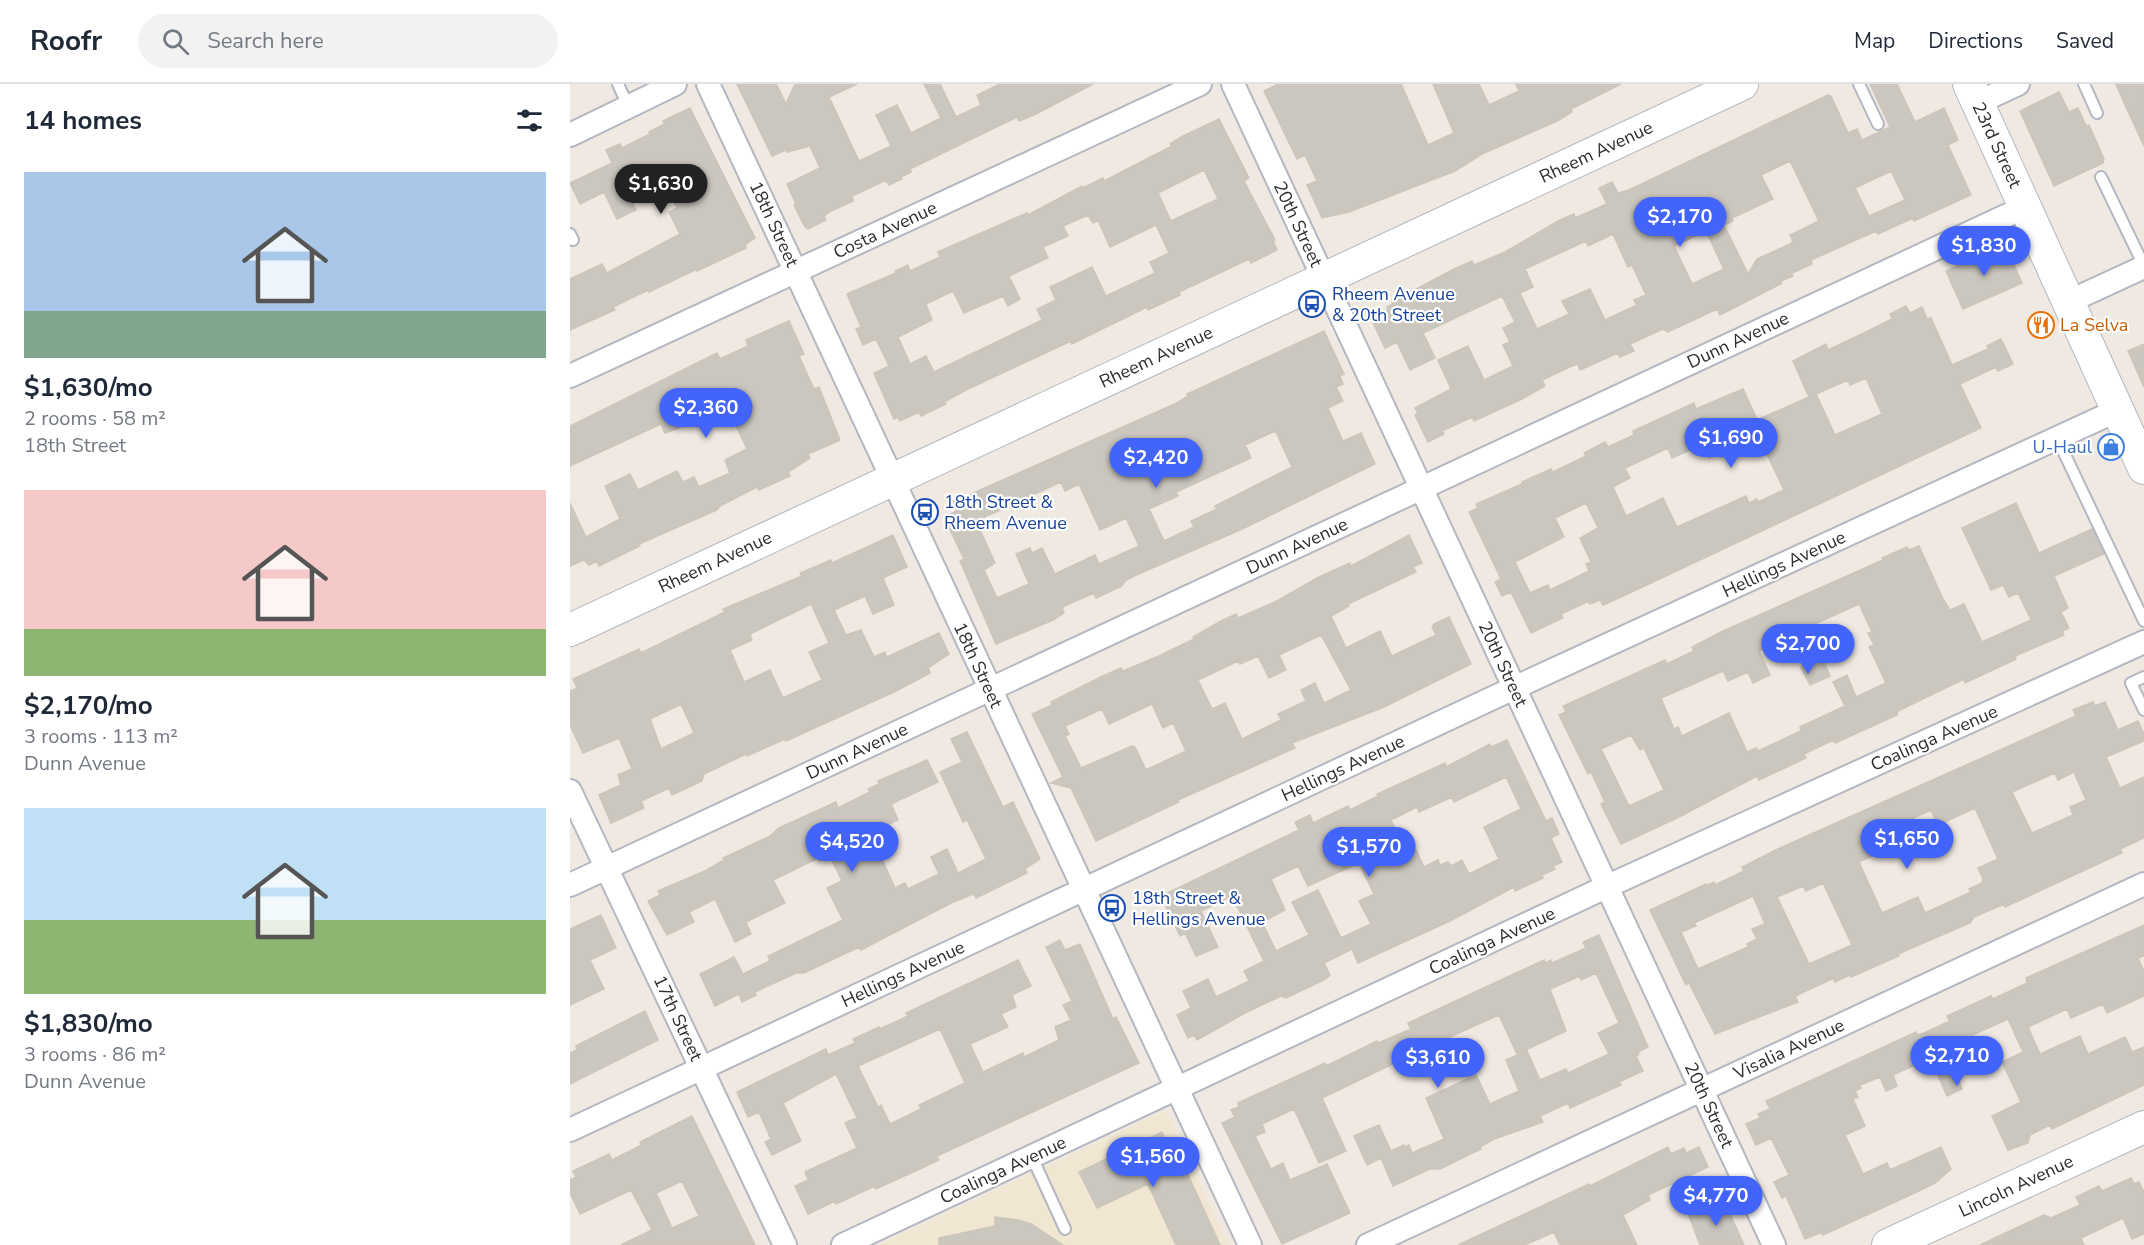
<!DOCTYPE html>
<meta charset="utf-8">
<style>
:root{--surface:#fff;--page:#f2f2f3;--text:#1f2937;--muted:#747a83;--line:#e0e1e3;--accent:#4264fb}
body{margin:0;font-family:"Nunito Sans",sans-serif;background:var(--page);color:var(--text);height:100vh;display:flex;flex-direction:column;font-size:22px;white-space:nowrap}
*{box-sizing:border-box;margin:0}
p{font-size:20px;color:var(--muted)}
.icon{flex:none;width:33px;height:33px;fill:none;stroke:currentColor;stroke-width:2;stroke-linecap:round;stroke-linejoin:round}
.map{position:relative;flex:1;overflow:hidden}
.side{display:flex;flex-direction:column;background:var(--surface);width:570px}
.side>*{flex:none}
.price{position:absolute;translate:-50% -51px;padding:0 14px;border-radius:21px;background:var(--accent);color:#fff;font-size:20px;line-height:39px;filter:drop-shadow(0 2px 3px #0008)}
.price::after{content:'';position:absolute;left:50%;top:36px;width:18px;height:14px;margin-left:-9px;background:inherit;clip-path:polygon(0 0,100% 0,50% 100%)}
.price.active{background:#222;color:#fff}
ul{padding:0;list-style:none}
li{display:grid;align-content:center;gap:12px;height:318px;padding:0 24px}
li span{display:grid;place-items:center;height:186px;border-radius:0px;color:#555}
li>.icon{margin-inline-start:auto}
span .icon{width:108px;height:108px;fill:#fffc;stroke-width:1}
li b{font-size:26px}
h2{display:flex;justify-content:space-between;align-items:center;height:72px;padding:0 24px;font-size:26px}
header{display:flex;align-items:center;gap:36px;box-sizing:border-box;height:84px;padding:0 30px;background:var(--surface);border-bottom:2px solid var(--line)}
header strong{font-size:28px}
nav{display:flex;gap:33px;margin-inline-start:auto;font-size:21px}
.search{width:420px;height:54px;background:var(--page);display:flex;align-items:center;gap:15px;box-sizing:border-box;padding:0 21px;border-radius:33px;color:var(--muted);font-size:22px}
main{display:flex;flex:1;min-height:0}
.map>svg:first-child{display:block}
.education{fill:#f0e6d1}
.building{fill:#cbc7bf;stroke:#cbc5ba;stroke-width:1.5;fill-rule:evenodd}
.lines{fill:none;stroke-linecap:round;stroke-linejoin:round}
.lane-casing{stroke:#b4b7c1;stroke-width:14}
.street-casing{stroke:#b4b7c1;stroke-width:26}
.secondary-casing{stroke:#b4b7c1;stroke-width:34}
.lane{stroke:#fff;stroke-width:10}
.street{stroke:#fff;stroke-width:22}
.secondary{stroke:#fff;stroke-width:32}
.labels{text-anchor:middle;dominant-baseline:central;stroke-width:4.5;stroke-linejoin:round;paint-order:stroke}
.street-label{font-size:18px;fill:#2e2e2e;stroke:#fff}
.transit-label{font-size:18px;fill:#164399;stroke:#fff;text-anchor:start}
.food-label{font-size:18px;fill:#c56008;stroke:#fff;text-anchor:start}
.shop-label{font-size:18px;fill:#366cbe;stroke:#fff;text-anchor:end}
</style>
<header>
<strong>Roofr</strong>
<div class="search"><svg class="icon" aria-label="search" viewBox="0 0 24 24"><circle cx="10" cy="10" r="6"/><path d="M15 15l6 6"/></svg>Search here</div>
<nav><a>Map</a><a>Directions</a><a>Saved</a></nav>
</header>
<main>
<section class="side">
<h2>14 homes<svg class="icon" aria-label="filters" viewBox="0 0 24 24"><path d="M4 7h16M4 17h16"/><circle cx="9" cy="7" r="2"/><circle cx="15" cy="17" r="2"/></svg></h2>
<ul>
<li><span style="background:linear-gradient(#a9c7e8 75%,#7fa58c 0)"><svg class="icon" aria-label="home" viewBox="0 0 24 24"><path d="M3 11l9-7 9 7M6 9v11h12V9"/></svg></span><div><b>$1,630/mo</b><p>2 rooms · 58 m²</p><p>18th Street</p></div></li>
<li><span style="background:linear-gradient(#f6c9c9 75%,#8fb573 0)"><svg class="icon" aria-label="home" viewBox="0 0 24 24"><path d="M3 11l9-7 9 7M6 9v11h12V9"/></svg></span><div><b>$2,170/mo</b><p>3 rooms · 113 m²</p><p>Dunn Avenue</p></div></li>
<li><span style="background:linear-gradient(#bfe0f5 60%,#8fb573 0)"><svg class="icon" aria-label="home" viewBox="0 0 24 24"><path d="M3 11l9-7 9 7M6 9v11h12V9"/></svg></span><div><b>$1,830/mo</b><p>3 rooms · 86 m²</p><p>Dunn Avenue</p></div></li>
</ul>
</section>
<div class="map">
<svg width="1574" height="1161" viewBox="0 0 1574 1161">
<rect width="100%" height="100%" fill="#efe9e1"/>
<!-- education -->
<path class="education" d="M595 1027 658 1161H309Z"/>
<!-- building -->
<path class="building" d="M167 0H206L216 20 225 0H287L259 13 289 77 321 62 306 31 327 21 341 49 371 34 354 0H370L386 33 411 21 407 11 430 0H523L466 30 449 37 447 33 381 65 340 85 341 88 331 93 332 95 319 101 316 96 282 112 283 117 261 127 254 132 256 136 238 145 235 143 224 121 226 120 217 100 250 84 240 62 217 68 216 66 202 72Z
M708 0H831L858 61 884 49 863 0H909L919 21 949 7 946 0H1051L1001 25 1002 28 987 37 912 70 885 87 779 128 752 134 737 101 747 97 735 71 727 75 694 7Z
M1300 0H1327L1345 38 1374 24 1388 56 1378 61 1401 111 1344 137 1343 134 1308 150 1306 147 1241 176 1242 180 1222 189 1223 192 1211 197 1212 199 1150 231 1147 225 1098 248 1093 245 1060 260 1064 267 1050 273 1048 269 1010 286 1008 280 1002 282 972 296 975 302 952 315 904 337 902 333 872 347 874 350 858 358 845 331 848 329 845 324 881 305 868 276 898 262 914 296 943 282 933 261 940 258 933 244 945 238 932 212 853 249 865 274 840 286 827 258 815 264 801 234 818 226 817 223 823 220 822 218 882 186 902 177 904 181 935 168 990 136 1004 130 1005 134 1037 120 1029 104 1042 98 1048 109 1059 106 1258 11 1261 12 1278 49 1287 45 1292 56 1320 43ZM1220 77 1249 137 1220 151 1223 157 1220 160 1187 175 1178 190 1154 141 1163 137 1162 134 1203 115 1191 91ZM1321 87 1335 116 1299 132 1285 104ZM1136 147 1154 185 1122 200 1104 162ZM1043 150 1058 183 1062 181 1076 211 1064 216 1067 221 1035 236 1020 205 992 217 999 230 967 245 950 209 963 203 955 185 1016 157 1018 162Z
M1546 0H1574V62L1556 23Z
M1489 8 1499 28 1508 24 1516 42 1519 41 1534 75 1533 79 1484 102 1450 27Z
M120 24 185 154 175 161 176 164 127 187V185L79 208 78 206 43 223 45 226 0 246V195L32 180 37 189 110 150 99 128 107 124 94 98 60 114 66 126 47 135 34 108 10 120 0 99 42 79 36 66 50 60 52 64 80 50 79 48 94 40 93 37Z
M649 35 679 94 674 97 705 156 703 157 707 166 681 179 679 175 609 208 610 211 578 226 577 223 502 260 501 257 396 306 374 318 376 320 351 332 349 328 330 337 328 333 324 335 304 289 319 282 306 255 293 261 286 245 291 243 277 210 326 189 325 187 338 181 340 187 370 173 368 168 457 129 458 131 512 102 513 104 533 94 534 97 602 62 600 60 613 52ZM634 86 648 115 601 137 588 109ZM518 131 523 139 528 136 540 163 586 141 599 169 580 178 585 189 536 212 522 183 480 203 486 216 467 225 472 236 364 288 356 272 340 280 328 253 362 236 356 220 383 207 394 229 433 212 438 222 450 215 439 192 478 174 473 163 498 152 493 142Z
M1435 160 1452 199 1393 225 1376 187Z
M1336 222 1340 229 1352 223 1357 235 1361 234 1382 281 1418 265 1417 262 1431 255 1443 280 1428 287 1426 283 1390 300 1411 344 1051 513 1033 521 1030 516 1020 520 1019 517 991 530 993 534 961 549 941 508 932 512 925 498 931 495 899 428 908 424 906 420 952 400V398L981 385 983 388 1016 372 1014 369 1035 358 1038 363 1064 351 1063 347 1124 319 1126 325 1173 305 1186 333 1154 347 1164 367 1150 373 1148 370 1139 374 1133 360 1102 374 1098 364 1055 384 1060 394 1043 403 1056 432 1093 414 1107 443 1176 412 1179 419 1187 415 1188 418 1214 406 1196 368 1200 367 1187 336 1239 313 1223 277 1256 260 1258 266 1296 248 1322 235 1320 230ZM1296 294 1312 330 1265 351 1246 310 1278 296 1280 301ZM1016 419 1028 444 1010 454 1021 478 1016 480 1019 487 980 506 978 501 960 509 945 478 994 453 985 434Z
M219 237 234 270 229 272 244 305 249 303 270 356 238 370 240 374 218 388 220 392 189 406 187 403 150 422 147 426 69 460 70 462 29 482 27 477 19 481 14 476 0 482V419L16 453 50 435 35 402 60 390 68 406 107 387 113 398 124 393 129 403 160 389 155 376 177 365 158 325 95 349 91 340 0 382V342L147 269 150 275 178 262 176 256Z
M754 247 774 290 770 292 773 300 766 303 773 317 758 324 773 357 791 349 805 380 670 446 566 491 555 497 552 502 526 514 524 509 492 523 494 529 483 536 426 560 390 477 394 475 376 437V432L387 427 383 418 607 319 618 312 617 310ZM703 348H706L722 383 645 422 647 425 621 437 624 443 594 457 579 425 608 412 606 408 681 374 675 361ZM491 398 495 407 509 400 530 446 556 434 569 462 529 480 525 471 485 490 472 464 462 469 460 464 446 470 459 500 427 514 414 486 425 479 406 437Z
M1574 260V303L1558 267Z
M1446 419 1469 469 1522 445 1534 470 1484 492 1498 524 1491 528 1499 544 1492 547 1494 551 1445 572 1446 575 1395 599 1394 595 1365 609 1328 627 1327 631 1265 659 1263 656 1234 670 1236 674 1189 696 1187 692 1107 734 1051 760 1031 720 1035 718 1021 688 1018 690 989 631 996 628 993 622 1095 576 1097 580 1124 567 1122 563 1151 548 1313 476 1312 474 1337 463 1339 466 1349 462 1373 515 1380 526 1394 520 1412 558 1461 536 1448 509 1439 513 1433 501 1421 506 1392 444ZM1289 520 1302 548 1298 549 1304 561 1299 563 1316 599 1286 613 1277 591 1263 598 1275 622 1230 643 1231 647 1188 667 1186 664 1177 668 1159 629 1112 652 1108 643 1104 645 1091 614 1153 587 1158 597 1178 588 1183 599 1200 591 1189 567 1230 548 1240 571 1257 562 1247 539ZM1061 651 1070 666 1074 664 1094 706 1059 722 1031 665Z
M323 451 337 483 313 494 324 521 303 530 295 512 264 526 276 551 291 546 304 573 315 568 317 573 369 549 379 570 358 584 360 589 326 607 216 657 215 655 177 672 176 670 134 690 132 697 102 711 99 704 71 717 74 724 41 739 29 711 51 701 48 691 62 685 49 654 13 669 0 641V607L7 604 3 595 69 565 71 569 155 528 153 525 232 492 230 489 261 476 262 479ZM241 520 259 559 239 568 252 596 213 614 200 586 174 598 160 566 182 556 180 550ZM111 620 124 649 91 665 80 635Z
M839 451 852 479 843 483 846 488 778 520 779 522 761 532 776 564 810 547 822 572 866 551 862 543 864 540 879 533 901 580 814 623 722 659 725 664 608 716 609 718 526 757 501 704 481 699 493 693 462 630 482 621 481 618 533 592 551 584 553 587 589 572 624 555 623 553 651 537 666 530 668 534 705 518 749 493 780 479 781 482ZM751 551 781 606 754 619 745 599 731 606 736 617 708 630 711 636 672 655 655 619 642 625 628 596 668 577 670 580 688 572 699 594 716 586 709 571ZM582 620 593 644 603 639 616 667 576 686 565 663 562 662 511 684 495 652 499 650 495 642 532 625 539 640Z
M1252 573 1260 592 1240 601 1231 583Z
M1523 618 1525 622 1535 618 1548 646 1568 637 1574 650V657L1536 673 1550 704 1574 693V754L1550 765 1552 769 1435 823 1434 820 1404 833 1400 839 1328 870 1329 872 1281 893 1280 891 1265 898 1264 894 1225 912 1228 918 1145 950 1119 899 1116 901 1080 826 1136 800V802L1144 798 1145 801 1174 787 1172 783 1210 764 1506 632 1503 626ZM1504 688 1516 716 1500 723 1503 731 1462 749 1442 708 1485 689 1488 696ZM1405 724 1428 775 1408 784 1413 795 1412 799 1399 805 1401 808 1355 829 1348 813 1312 829 1289 778 1317 765 1310 749 1361 726 1368 741ZM1253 799 1282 861 1239 880 1207 813 1233 802 1236 807ZM1183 812 1195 840 1182 845 1187 855 1177 860 1178 863 1128 885 1111 848 1126 842 1124 839Z
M397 648 433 723 443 718 470 775 455 785 457 789 406 814 404 810 383 818 291 866 289 863 234 889H226L185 908 186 911 172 918 169 910 145 922 130 890 164 873 173 890 200 877 198 872 273 836 257 804 272 797 260 772 249 777 248 774 203 796 215 819 176 838 181 850 165 858 145 815 119 828 124 838 97 851 78 817 90 811 88 807 135 787 154 776 153 774 200 752 209 744 266 718 268 724 300 708 298 705 309 700 308 697 357 676 368 698 321 720 328 736 300 749 325 804 335 799 338 805 369 790 361 773 377 765 388 789 416 775 397 736 393 738 370 688 392 678 381 655Z
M937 656 976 737 982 734 989 750 981 754 992 778 983 782 985 785 972 791 973 794 945 807 944 803 880 837 788 879 782 865 754 879 760 891 756 895 716 914 711 912 675 929 627 956 624 951 618 954 607 931 621 924 613 907 638 895 646 913 679 897 674 887 694 877 662 812 631 827 648 863 626 872 615 849 610 852 591 812 729 746 725 738 740 731 743 739 778 722 780 726 808 712 807 710 875 679 876 683 920 660 921 663ZM936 693 951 725 914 743 929 775 899 790 892 776 881 782 878 778 870 781 868 776 854 783 843 760 834 764 821 736 847 723 849 728 882 713 884 718ZM789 779 804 810 789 817 801 840 771 854 748 806 722 818 739 851 706 867 692 838 715 826 701 795 728 782 738 802Z
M31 831 46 864 20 876 34 905 0 921V845Z
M1574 841V872L1568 874 1574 887V912L1537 929 1533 920 1501 934 1497 925 1458 943 1470 970 1510 952 1518 970 1555 953 1562 968 1574 963V1001L1482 1045 1480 1041 1460 1051 1458 1059 1438 1066 1422 1032 1451 1018 1432 978 1453 968 1438 935 1382 960 1395 987 1386 991 1392 1005 1377 1012 1360 974 1323 991 1327 1002 1316 1007 1310 993 1290 1001 1291 1004 1285 1007 1288 1013 1283 1015 1295 1042 1275 1051 1293 1090 1317 1079 1320 1086 1371 1063 1381 1085 1365 1099 1338 1112 1253 1151 1252 1148 1235 1155 1216 1112 1212 1114 1204 1098 1219 1091 1201 1054 1186 1061 1176 1040 1190 1034 1188 1030 1200 1025 1196 1017 1346 948 1347 951 1354 949 1380 937 1377 932 1421 912 1423 915 1457 899 1456 894Z
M1029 851 1078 963 1068 968 1069 970 1066 972 1073 987 1049 998 1051 1001 1000 1024 998 1019 970 1032 973 1038 924 1055 910 1063 911 1065 870 1085H860L823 1102 811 1074 797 1081 784 1052 809 1041 821 1067 834 1061 835 1063 839 1061 842 1069 874 1055 856 1014 906 991 920 1020 949 1007 936 976 957 967 970 996 996 985 998 989 1039 970 1028 949 1049 939 1026 889 1011 896 1010 892 980 905 996 947 947 970 929 931 855 964 858 971 836 981 831 976 752 1014 776 1067 749 1079 724 1025 692 1040 695 1048 685 1052 701 1085 713 1079 720 1096 757 1080 780 1129 712 1160 652 1039 665 1033 661 1026 669 1023 668 1019 755 979 756 982 807 957 808 959 841 945 838 939 974 876 975 879 981 876 982 879 1016 864 1013 858Z
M490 856 495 866 510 860 543 935 546 933 569 979 367 1072 369 1076 354 1083 306 1105 305 1102 266 1120 265 1117 238 1130 225 1102 238 1096 235 1088 287 1064 275 1039 287 1034 266 990 213 1019 231 1057 202 1071 195 1058 201 1055 189 1028 178 1033 167 1008 256 965 258 971 285 959 283 955 309 943 310 945 338 932 336 929 448 876 461 902 442 911 446 923 431 930 438 943 400 960 413 988 453 969 454 973 489 956 485 943 501 936 493 921 502 917 476 863ZM370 945 395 999 349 1021 351 1025 320 1040 311 1021 308 1023 288 982Z
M75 927 88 956 0 1000V969L7 966 6 962Z
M122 1032 185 1161H51L82 1146 61 1106 10 1130 0 1109V1096L6 1093 3 1087 39 1070 42 1076 72 1061 70 1058ZM112 1097 129 1132 102 1144 86 1109Z
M592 1048 613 1093 618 1091 650 1161H606L578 1100 527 1124 509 1088Z
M1098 1063 1101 1070 1114 1064 1116 1069 1129 1063 1138 1083 1078 1111 1080 1116 1053 1131 1067 1161H990L984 1148 955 1161H888L1019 1100 1020 1102Z
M1561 1094 1564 1100 1569 1098 1574 1108V1150L1562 1155 1553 1134 1511 1154 1514 1161H1410L1474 1131 1481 1134 1510 1121 1506 1113 1529 1102 1532 1107Z
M1154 1117 1174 1161H1130L1119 1132Z
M425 1133 448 1136 461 1140 493 1161H369V1154L425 1142Z"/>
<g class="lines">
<defs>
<path id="lane" d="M48 0 58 22
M1289 0 1308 40
M1514 0 1527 29
M1531 93 1574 182
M0 150 3 156
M1487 354 1574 537
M1574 593 1561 599 1574 626
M462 1073 495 1145"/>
<path id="street" d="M138 0 680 1161
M663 0 1204 1161
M1407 19 1448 0
M0 51 105 0
M1498 218 1574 183
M0 292 630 0
M0 707 215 1161
M0 801 1455 123
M0 1046 944 604 1548 326
M273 1161 1038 802 1574 558
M798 1161 1574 800"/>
<path id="secondary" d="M1399 0 1574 384
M0 546 1172 0
M1318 1161 1574 1043"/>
</defs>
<!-- lane casing -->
<use href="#lane" class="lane-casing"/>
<!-- street casing -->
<use href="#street" class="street-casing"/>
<!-- secondary casing -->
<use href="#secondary" class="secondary-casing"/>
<!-- lane -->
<use href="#lane" class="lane"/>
<!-- street -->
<use href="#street" class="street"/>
<!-- secondary -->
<use href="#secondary" class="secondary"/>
</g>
<!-- icons -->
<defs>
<symbol id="bus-ring" viewBox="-11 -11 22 22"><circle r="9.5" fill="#fff" stroke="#1a4fb4" stroke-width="1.5"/><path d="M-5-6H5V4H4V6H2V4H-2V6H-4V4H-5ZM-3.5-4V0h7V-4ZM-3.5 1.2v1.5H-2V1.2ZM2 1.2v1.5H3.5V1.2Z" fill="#1a4fb4"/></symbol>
<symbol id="restaurant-ring" viewBox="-11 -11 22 22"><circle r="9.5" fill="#fff" stroke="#e8710a" stroke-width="1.5"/><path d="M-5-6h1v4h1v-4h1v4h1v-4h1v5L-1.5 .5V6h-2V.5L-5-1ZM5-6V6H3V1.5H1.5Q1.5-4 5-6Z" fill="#e8710a"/></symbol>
<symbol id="shop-ring" viewBox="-11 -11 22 22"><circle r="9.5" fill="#fff" stroke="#3f7fe0" stroke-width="1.5"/><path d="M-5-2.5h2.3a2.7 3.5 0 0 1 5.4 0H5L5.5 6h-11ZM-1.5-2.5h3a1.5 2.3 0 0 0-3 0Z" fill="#3f7fe0"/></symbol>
</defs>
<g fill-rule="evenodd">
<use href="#bus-ring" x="727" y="205" width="30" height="30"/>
<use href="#restaurant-ring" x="1456" y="226" width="30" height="30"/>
<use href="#shop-ring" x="1526" y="348" width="30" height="30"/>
<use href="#bus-ring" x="340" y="413" width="30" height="30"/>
<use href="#bus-ring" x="527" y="809" width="30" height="30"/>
</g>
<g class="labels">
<!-- street labels -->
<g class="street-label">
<text transform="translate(1427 61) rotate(65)">23rd Street</text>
<text transform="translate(1026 68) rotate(-25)">Rheem Avenue</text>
<text transform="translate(204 140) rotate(65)">18th Street</text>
<text transform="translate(728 140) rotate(65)">20th Street</text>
<text transform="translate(315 146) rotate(-25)">Costa Avenue</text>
<text transform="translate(1168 256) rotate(-25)">Dunn Avenue</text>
<text transform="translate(586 273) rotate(-25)">Rheem Avenue</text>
<text transform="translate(727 462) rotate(-25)">Dunn Avenue</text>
<text transform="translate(145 478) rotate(-25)">Rheem Avenue</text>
<text transform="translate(1214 480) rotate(-25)">Hellings Avenue</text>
<text transform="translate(933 580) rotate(65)">20th Street</text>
<text transform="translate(408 581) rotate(65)">18th Street</text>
<text transform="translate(1364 654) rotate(-24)">Coalinga Avenue</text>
<text transform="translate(287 667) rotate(-25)">Dunn Avenue</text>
<text transform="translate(773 684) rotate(-25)">Hellings Avenue</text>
<text transform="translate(922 857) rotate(-25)">Coalinga Avenue</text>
<text transform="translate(333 890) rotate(-25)">Hellings Avenue</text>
<text transform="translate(108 934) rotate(65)">17th Street</text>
<text transform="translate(1219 965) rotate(-25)">Visalia Avenue</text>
<text transform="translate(1139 1021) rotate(65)">20th Street</text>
<text transform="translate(433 1086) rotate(-25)">Coalinga Avenue</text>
<text transform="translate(1446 1102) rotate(-25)">Lincoln Avenue</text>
</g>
<!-- transit labels -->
<g class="transit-label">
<text x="762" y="210">Rheem Avenue<tspan x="762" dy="21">&amp; 20th Street</tspan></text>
<text x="374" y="418">18th Street &amp;<tspan x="374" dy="21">Rheem Avenue</tspan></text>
<text x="562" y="814">18th Street &amp;<tspan x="562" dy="21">Hellings Avenue</tspan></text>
</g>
<!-- food labels -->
<g class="food-label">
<text x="1490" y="241">La Selva</text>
</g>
<!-- shop labels -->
<g class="shop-label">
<text x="1522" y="363">U-Haul</text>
</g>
</g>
</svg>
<b class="price active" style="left:91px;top:131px">$1,630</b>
<b class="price" style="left:1110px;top:164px">$2,170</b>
<b class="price" style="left:1414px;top:193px">$1,830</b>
<b class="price" style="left:136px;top:355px">$2,360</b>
<b class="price" style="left:1161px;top:385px">$1,690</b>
<b class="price" style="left:586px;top:405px">$2,420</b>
<b class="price" style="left:1238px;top:591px">$2,700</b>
<b class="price" style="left:1337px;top:786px">$1,650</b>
<b class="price" style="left:282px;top:789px">$4,520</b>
<b class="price" style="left:799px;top:794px">$1,570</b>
<b class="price" style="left:1387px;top:1003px">$2,710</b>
<b class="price" style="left:868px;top:1005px">$3,610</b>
<b class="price" style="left:583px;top:1104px">$1,560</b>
<b class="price" style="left:1146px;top:1143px">$4,770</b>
</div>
</main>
